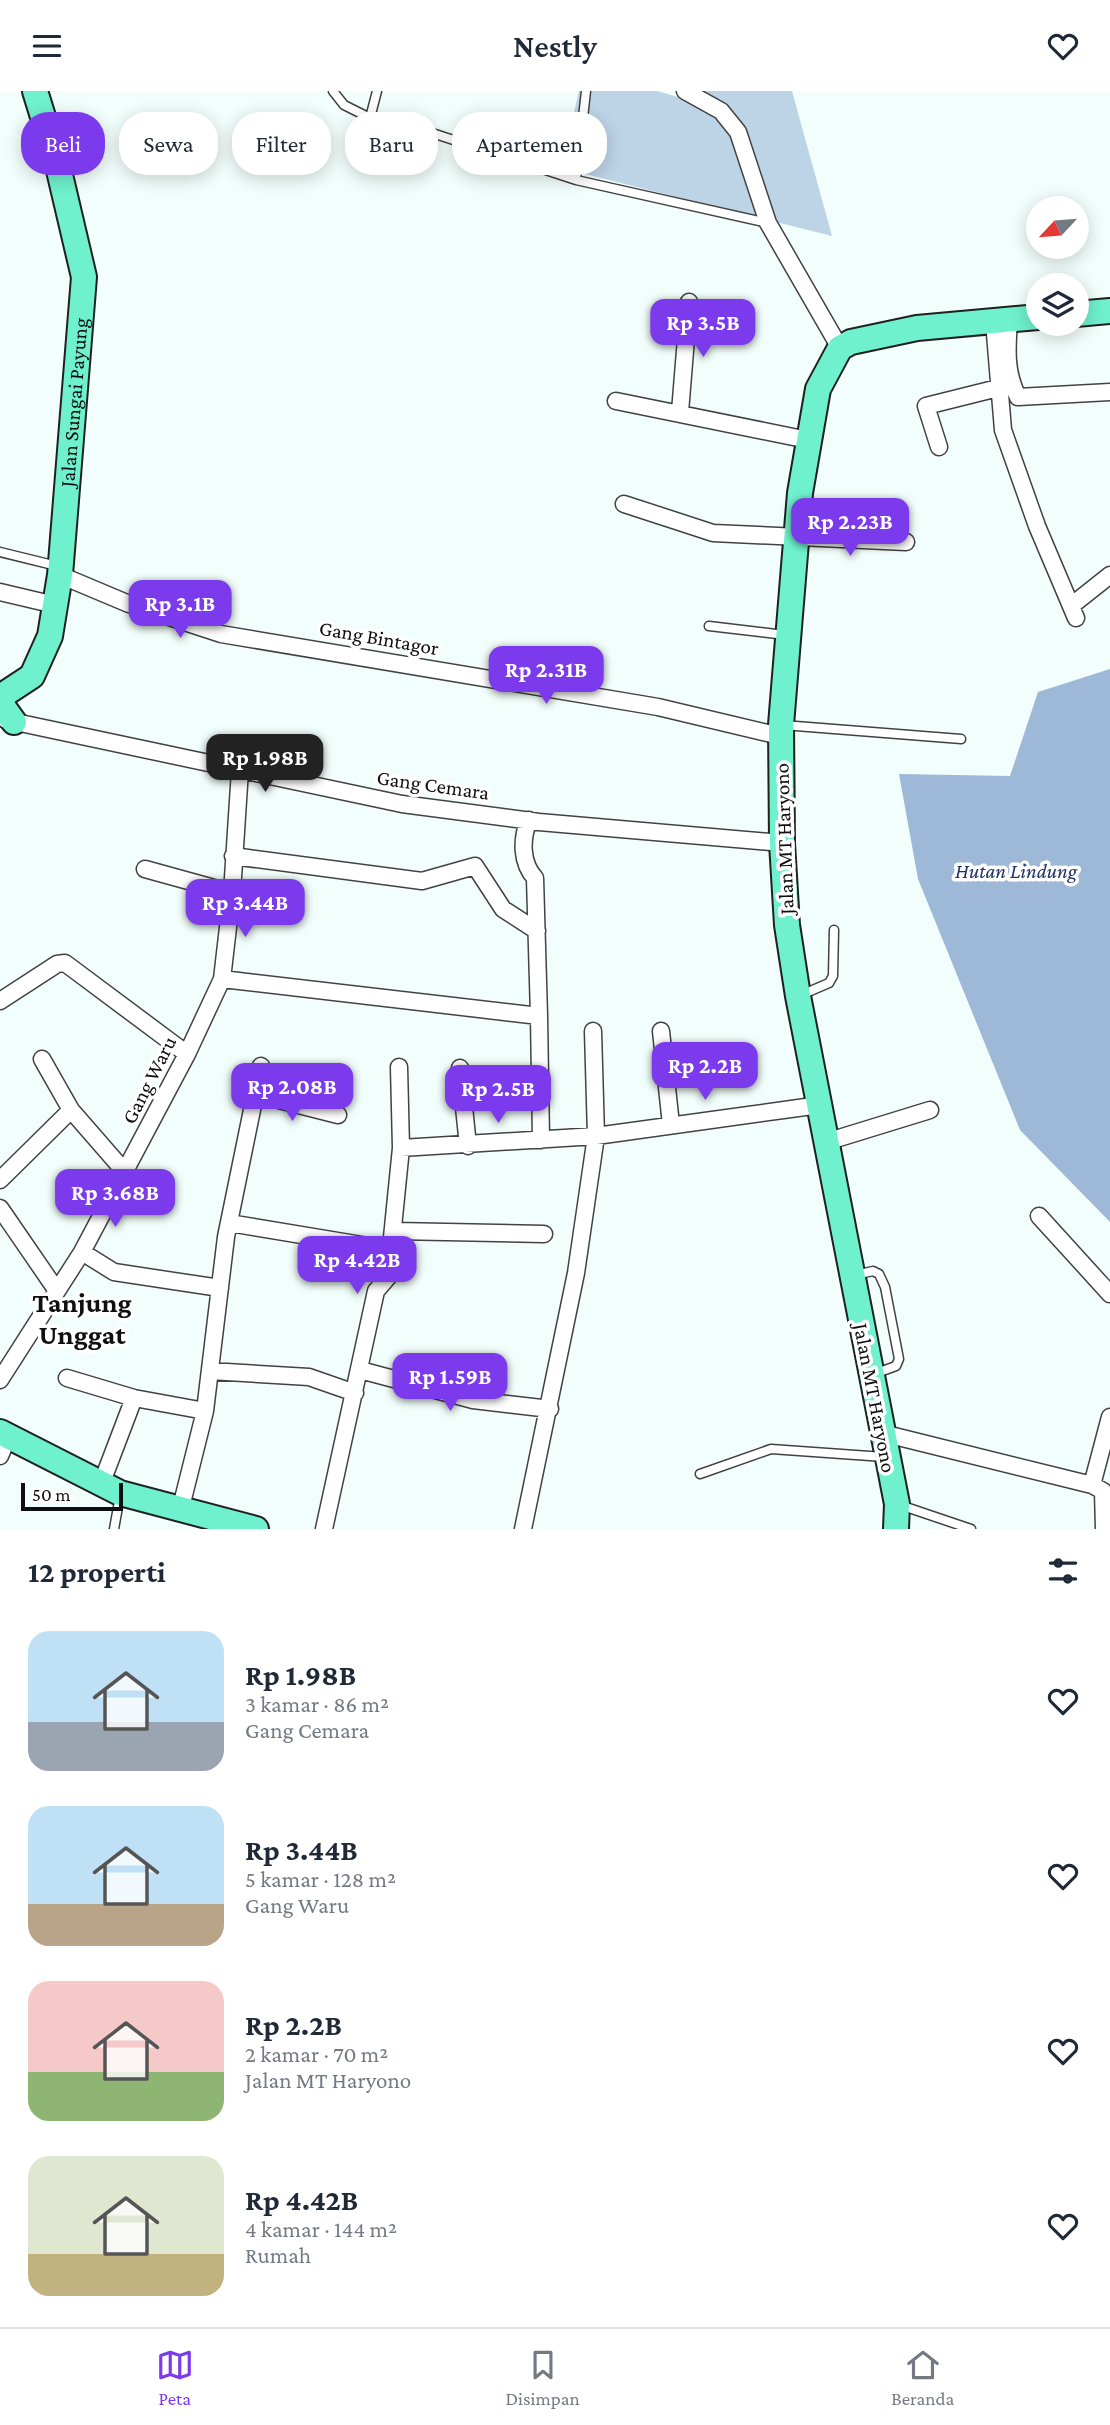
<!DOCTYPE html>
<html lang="id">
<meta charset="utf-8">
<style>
:root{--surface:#fff;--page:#f2f2f3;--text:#1f2937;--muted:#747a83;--line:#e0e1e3;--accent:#7c3aed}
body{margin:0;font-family:"Crimson Pro",serif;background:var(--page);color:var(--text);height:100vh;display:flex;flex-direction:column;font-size:26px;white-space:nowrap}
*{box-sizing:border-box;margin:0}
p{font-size:23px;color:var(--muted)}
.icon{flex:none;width:38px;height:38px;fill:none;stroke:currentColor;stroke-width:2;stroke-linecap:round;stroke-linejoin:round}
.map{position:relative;height:1438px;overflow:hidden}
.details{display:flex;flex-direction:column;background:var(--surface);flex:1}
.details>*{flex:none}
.guide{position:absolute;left:21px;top:21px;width:700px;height:63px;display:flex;gap:14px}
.needle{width:46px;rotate:244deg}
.fabs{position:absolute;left:1026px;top:105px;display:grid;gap:14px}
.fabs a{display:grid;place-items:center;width:63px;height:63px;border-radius:50%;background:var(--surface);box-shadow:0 4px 18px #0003;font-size:35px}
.scale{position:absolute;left:21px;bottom:18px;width:102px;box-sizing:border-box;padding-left:7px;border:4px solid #0f0f0f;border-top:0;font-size:19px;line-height:24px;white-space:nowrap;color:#0f0f0f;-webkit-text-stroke:5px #fff;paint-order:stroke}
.price{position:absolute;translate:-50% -60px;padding:0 16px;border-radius:14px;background:var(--accent);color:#fff;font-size:23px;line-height:46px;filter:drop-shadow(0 2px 4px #0008)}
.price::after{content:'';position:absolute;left:50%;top:42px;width:21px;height:16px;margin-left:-10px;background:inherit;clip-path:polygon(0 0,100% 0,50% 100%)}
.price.current{background:#222;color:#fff}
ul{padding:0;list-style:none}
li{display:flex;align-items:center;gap:21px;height:175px;padding:0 28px}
li span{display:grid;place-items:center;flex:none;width:196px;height:140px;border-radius:21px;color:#555}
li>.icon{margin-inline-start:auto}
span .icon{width:84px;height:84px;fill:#fffc;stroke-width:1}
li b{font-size:30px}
h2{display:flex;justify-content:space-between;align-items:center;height:84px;padding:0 28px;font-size:30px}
.tag{padding:0 24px;border-radius:28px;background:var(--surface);box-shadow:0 4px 18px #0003;font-size:24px;line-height:63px}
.tag.current{background:var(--accent);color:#fff}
header{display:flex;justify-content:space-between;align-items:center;height:91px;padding:0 28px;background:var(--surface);font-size:32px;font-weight:600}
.tabs{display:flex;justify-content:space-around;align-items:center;height:98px;border-top:2px solid var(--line);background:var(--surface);font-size:19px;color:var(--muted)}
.tabs a{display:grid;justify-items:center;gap:4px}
.tabs .current{color:var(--accent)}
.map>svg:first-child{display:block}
.green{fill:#bdd4e7}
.forest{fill:#9db9d7}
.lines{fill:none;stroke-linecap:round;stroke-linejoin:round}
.service-casing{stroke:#424242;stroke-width:11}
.minor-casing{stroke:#424242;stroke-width:19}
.primary-casing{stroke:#202020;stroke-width:28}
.service{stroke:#fff;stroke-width:8}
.minor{stroke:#fff;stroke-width:16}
.primary{stroke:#6ff1ce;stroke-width:24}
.labels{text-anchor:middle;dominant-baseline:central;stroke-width:7;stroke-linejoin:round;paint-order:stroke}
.street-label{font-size:21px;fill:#0f0f0f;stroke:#fff}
.park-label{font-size:21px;font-style:italic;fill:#223264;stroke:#fff}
.district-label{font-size:28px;font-weight:bold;fill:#0f0f0f;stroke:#fff}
</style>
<header><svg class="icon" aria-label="menu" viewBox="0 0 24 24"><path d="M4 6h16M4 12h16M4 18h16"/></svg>Nestly<svg class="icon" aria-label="heart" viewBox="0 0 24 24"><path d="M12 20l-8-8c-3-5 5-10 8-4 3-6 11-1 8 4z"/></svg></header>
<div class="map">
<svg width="1110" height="1438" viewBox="0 0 1110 1438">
<rect width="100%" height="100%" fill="#f2fefb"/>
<!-- green -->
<path class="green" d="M579 0H657L702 13 705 0H792L832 145 561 77Z"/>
<!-- forest -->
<path class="forest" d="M1110 578V1131L1020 1039 918 788 899 683 1010 685 1038 601Z"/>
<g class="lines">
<defs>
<path id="service" d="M333 0 344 14 370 27 426 40 576 89 768 132
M370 27 377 0
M576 89 586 0
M0 461 57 475
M709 535 785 544
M783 634 961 648
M801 904 829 892 833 885 834 839
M855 1184 873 1180 879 1183 885 1196 899 1268 896 1275 874 1283
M700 1383 771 1358 884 1366
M900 1414 971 1438
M114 1438 120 1405"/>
<path id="minor" d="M685 0 721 20 738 41 768 132 840 257
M1009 229C1007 257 1005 281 1018 306L1110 301
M994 231 1003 339 1037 435 1076 527
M616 310 808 349
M680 321 689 211
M939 356 926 315 998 297
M624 413 713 442 906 451
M60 484 129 513 221 543 658 616 780 645
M0 501 55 514
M1071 515 1110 484
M6 629 402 713 539 731 782 752
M529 729C521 748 521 772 535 787L539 925
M233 765 422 790 475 775 503 818 537 840
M145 778 232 802
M222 888 539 925 541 1049
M0 910 57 873 65 872 187 963
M661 940 671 1034
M42 968 71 1019 125 1081
M460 977 468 1055
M255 1003 338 1024
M826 1051 930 1019
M401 1057 596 1045 820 1014
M0 1089 71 1019
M0 1117 57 1200
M1039 1125 1110 1203
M229 1132 392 1159
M395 1140 544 1143
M82 1161 114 1181 220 1197
M360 1279 473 1309 550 1318
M210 1280 309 1286 355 1302
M67 1287 134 1307 205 1320
M0 1289 82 1161 187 963 222 888 232 802 240 679
M882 1342 1092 1394 1103 1400 1104 1438
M0 1365 8 1346
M102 1391 134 1307
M1092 1394 1110 1326
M181 1416 205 1320 226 1146 261 975
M324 1438 376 1200 388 1186 401 1057 399 976
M523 1438 576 1182 596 1045 593 940"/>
<g id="primary">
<path d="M1076 223 1110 220"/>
<path id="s1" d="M0 606 32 585 50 545 60 484 84 186 57 71 35 0"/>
<path d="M1 606 4 617 14 631"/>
<path d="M0 1341 120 1402 256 1438"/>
<path d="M896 1438 897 1413 798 905 787 834 782 752 781 634 800 402 818 298 840 257 851 251 917 237 1038 226"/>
</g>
</defs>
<!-- service casing -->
<use href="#service" class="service-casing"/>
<!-- minor casing -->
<use href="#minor" class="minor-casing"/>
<!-- primary casing -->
<use href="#primary" class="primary-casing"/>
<!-- service -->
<use href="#service" class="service"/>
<!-- minor -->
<use href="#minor" class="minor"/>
<!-- primary -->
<use href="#primary" class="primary"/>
</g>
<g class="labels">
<!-- street labels -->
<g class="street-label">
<text stroke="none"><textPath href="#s1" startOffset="317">Jalan Sungai Payung</textPath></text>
<text transform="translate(379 547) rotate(10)">Gang Bintagor</text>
<text transform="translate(433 694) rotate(8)">Gang Cemara</text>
<text transform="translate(784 748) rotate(-92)">Jalan MT Haryono</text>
<text transform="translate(149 989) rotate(-63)">Gang Waru</text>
<text transform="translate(875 1307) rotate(79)">Jalan MT Haryono</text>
</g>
<!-- park labels -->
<g class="park-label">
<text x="1016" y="780">Hutan Lindung</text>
</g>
<!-- district labels -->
<g class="district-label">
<text x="82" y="1211">Tanjung<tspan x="82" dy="32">Unggat</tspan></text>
</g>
</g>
</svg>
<div class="fabs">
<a><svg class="needle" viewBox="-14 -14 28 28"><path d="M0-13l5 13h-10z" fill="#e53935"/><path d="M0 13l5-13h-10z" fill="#747a83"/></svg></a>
<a><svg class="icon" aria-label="layers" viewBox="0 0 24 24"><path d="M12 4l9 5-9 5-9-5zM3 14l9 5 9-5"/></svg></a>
</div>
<div class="scale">50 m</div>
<b class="price" style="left:703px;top:268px">Rp 3.5B</b>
<b class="price" style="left:850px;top:467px">Rp 2.23B</b>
<b class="price" style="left:180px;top:549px">Rp 3.1B</b>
<b class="price" style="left:546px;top:615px">Rp 2.31B</b>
<b class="price current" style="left:265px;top:703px">Rp 1.98B</b>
<b class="price" style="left:245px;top:848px">Rp 3.44B</b>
<b class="price" style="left:705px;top:1011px">Rp 2.2B</b>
<b class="price" style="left:292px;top:1032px">Rp 2.08B</b>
<b class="price" style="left:498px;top:1034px">Rp 2.5B</b>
<b class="price" style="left:115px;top:1138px">Rp 3.68B</b>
<b class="price" style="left:357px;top:1205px">Rp 4.42B</b>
<b class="price" style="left:450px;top:1322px">Rp 1.59B</b>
<div class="guide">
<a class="tag current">Beli</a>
<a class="tag">Sewa</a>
<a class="tag">Filter</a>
<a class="tag">Baru</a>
<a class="tag">Apartemen</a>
</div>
</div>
<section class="details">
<h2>12 properti<svg class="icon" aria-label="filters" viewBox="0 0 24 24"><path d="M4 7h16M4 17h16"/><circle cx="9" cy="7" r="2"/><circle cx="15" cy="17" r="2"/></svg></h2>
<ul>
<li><span style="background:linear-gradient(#bfe0f5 65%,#9aa5b1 0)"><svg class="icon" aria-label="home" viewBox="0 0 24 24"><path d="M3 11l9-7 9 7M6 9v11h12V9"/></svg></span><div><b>Rp 1.98B</b><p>3 kamar · 86 m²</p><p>Gang Cemara</p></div><svg class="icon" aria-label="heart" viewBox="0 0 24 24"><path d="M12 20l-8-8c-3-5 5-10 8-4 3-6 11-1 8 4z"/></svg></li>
<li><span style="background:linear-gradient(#bfe0f5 70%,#b9a48a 0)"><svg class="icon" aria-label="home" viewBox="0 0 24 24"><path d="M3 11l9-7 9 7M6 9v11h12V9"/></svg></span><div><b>Rp 3.44B</b><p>5 kamar · 128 m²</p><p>Gang Waru</p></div><svg class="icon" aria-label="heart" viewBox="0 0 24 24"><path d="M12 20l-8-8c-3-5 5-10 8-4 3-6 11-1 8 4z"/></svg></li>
<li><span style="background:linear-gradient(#f6c9c9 65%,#8fb573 0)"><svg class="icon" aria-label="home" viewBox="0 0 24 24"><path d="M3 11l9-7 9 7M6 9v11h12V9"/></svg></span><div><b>Rp 2.2B</b><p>2 kamar · 70 m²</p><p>Jalan MT Haryono</p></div><svg class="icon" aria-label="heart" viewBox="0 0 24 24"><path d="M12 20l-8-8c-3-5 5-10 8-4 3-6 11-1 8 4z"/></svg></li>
<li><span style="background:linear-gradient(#dfe7d0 70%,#c2b280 0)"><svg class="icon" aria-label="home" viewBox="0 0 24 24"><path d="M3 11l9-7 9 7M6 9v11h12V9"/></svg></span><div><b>Rp 4.42B</b><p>4 kamar · 144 m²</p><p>Rumah</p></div><svg class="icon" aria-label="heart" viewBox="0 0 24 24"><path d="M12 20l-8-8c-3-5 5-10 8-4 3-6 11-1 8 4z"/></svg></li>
</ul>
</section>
<nav class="tabs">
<a class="current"><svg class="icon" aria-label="map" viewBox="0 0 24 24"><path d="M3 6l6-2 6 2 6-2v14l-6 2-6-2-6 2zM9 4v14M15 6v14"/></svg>Peta</a>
<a><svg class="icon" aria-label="saved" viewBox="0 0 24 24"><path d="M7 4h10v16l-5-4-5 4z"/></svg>Disimpan</a>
<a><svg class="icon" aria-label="home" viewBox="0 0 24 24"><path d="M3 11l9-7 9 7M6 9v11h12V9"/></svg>Beranda</a>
</nav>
